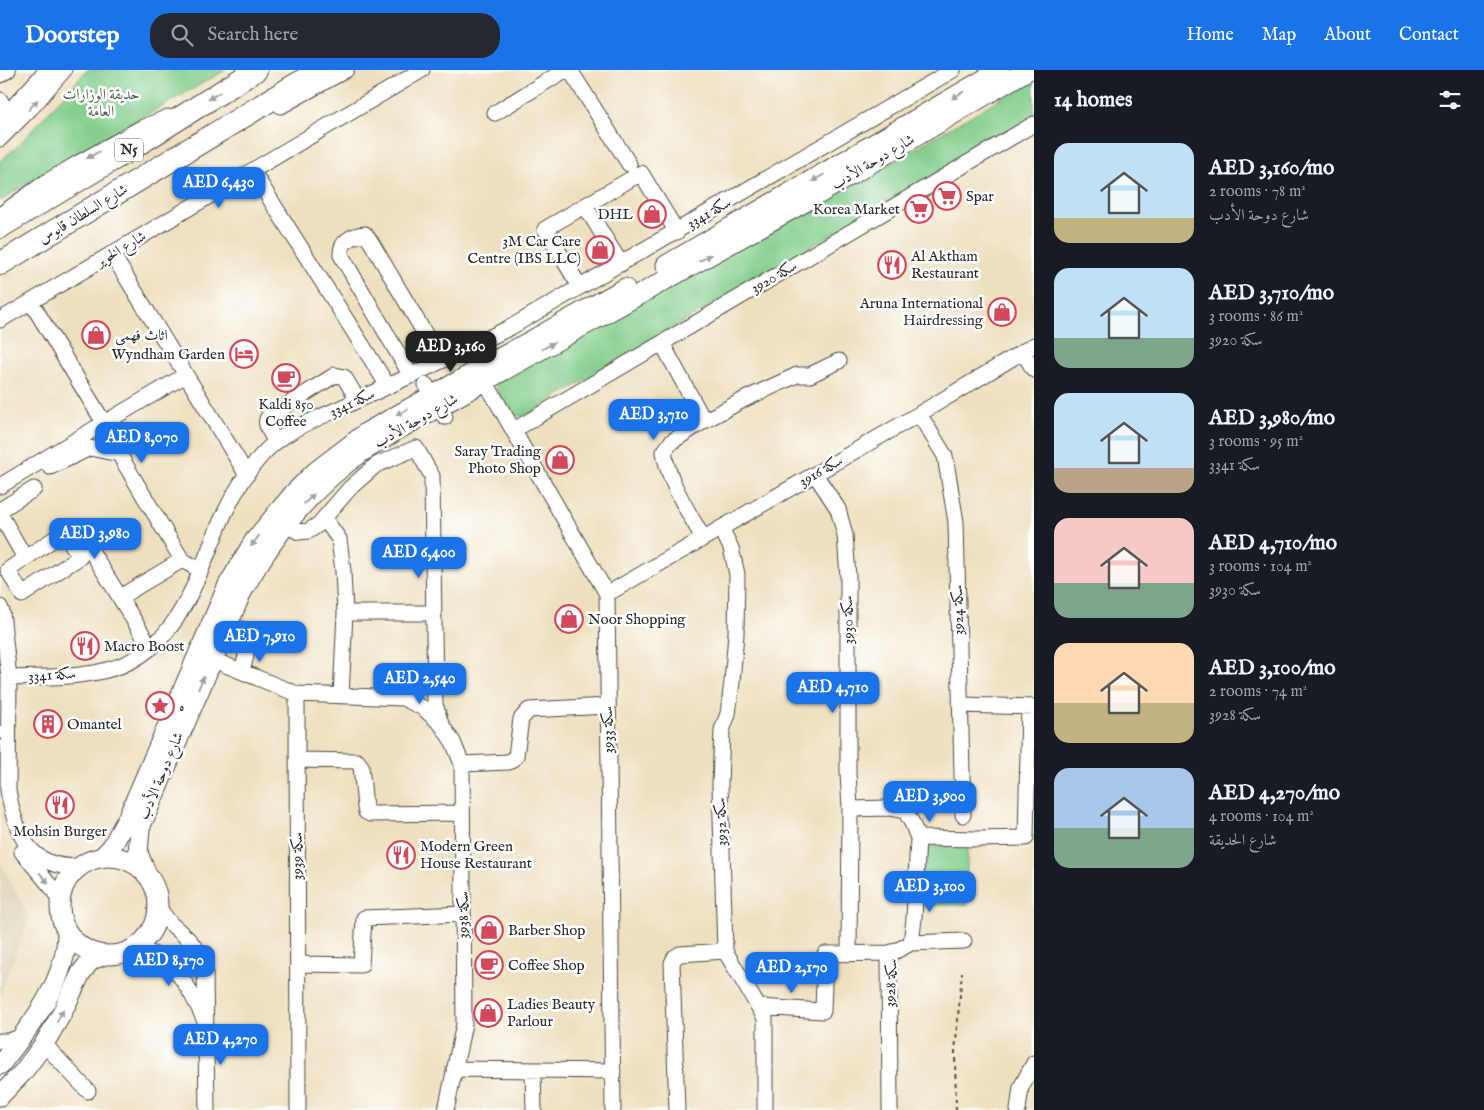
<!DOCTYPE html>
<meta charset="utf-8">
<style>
:root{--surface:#171b24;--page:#242831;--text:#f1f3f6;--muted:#9ea1a6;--accent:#1a73e8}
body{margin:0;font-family:"IM FELL English",Amiri,serif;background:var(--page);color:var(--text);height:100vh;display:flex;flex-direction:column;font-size:19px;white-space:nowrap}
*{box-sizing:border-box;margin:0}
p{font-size:16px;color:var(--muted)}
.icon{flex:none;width:28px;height:28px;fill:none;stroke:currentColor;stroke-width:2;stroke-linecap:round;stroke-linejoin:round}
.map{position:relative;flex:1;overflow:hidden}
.panel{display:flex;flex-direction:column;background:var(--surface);width:450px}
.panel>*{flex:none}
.price{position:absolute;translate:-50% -42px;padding:0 11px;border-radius:10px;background:var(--accent);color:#fff;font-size:16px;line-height:32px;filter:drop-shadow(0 1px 2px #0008)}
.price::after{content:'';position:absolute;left:50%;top:30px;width:15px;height:11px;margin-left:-8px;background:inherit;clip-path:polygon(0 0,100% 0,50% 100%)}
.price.selected{background:#222;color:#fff}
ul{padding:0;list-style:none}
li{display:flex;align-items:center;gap:15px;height:125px;padding:0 20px}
li span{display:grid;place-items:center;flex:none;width:140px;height:100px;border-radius:15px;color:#555}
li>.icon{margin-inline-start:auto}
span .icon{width:60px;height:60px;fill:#fffc;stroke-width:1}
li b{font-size:21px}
h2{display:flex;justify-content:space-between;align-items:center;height:60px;padding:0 20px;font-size:21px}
header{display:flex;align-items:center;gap:30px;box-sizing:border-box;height:70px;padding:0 25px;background:var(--accent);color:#fff}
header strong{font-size:24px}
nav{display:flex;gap:28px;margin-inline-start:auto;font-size:18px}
.search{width:350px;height:45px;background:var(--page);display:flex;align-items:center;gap:12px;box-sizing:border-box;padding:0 18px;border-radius:20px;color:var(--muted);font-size:19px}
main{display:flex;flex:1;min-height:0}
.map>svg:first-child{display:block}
.built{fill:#dcd0b1}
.green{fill:#83ce8c;stroke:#577c5c}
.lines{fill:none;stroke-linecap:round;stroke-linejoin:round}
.minor-casing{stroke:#484641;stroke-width:17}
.major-casing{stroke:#484641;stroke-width:21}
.highway-casing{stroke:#484641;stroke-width:24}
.path{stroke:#484641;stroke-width:2;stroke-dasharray:4 4;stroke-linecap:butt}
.minor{stroke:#fff;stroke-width:15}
.major{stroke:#fff;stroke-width:19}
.highway{stroke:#fff;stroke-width:22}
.oneway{fill:#a0a0a0}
.labels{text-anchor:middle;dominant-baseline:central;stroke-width:5;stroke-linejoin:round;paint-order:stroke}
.shield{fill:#fff;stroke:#6b6b6b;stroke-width:1}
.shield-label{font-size:14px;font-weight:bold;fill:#2b2b2b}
.park-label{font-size:15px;fill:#4a644d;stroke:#fff}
.street-label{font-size:15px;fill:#2b2b2b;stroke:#fff}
.poi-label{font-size:15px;fill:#2b2b2b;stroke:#fff;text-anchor:start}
</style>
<header>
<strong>Doorstep</strong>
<div class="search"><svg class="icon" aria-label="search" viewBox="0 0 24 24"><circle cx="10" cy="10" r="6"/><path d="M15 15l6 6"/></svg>Search here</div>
<nav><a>Home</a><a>Map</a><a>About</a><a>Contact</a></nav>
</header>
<main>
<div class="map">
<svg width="1034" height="1040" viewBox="0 0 1034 1040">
<rect width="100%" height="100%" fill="#fff"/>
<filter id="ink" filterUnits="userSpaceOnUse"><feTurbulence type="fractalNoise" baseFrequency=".02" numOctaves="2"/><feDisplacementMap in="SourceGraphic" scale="10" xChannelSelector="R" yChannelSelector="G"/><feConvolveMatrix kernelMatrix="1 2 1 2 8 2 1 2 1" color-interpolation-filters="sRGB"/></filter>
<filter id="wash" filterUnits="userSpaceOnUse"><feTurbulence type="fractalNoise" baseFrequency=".0096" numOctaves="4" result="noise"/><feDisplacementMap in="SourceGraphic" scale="20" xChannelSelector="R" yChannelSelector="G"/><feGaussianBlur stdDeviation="1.12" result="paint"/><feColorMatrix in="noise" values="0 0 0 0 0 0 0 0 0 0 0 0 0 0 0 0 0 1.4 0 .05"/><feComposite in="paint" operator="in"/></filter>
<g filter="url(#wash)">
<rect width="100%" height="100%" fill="#eee0bf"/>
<!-- built -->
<path class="built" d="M0 791 29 848 0 925Z"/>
<!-- green -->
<path class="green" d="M87 0H226L50 99 0 131V91L17 77Z
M1034 9V45L524 346 512 345 496 318 498 311 870 105Z
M921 776H967V835H921Z"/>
</g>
<g filter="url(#ink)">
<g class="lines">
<defs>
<path id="minor" d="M570 0 629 94
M0 5 8 0
M0 30 12 51
M281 36 346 0
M495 43 565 0
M0 51 47 0
M0 69 32 37 64 0
M253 102 388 316
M585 136 621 194
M0 145 46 112 80 92 141 58 168 47
M112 184 247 405
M580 217 545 159 641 103 677 162
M0 250 422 0
M662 273 704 351 671 372 664 382C668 411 689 443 703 468
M1023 282 1034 300
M411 306 341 185C340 171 353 165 365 164L371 172 441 291
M485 311 607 524 613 1040
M426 315 445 347
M919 344 945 386 956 452 963 745
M704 351 745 329 797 305H810L839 291
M104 353 186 305
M514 360 1034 54
M276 372C272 364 263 355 268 347L335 305 344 307 358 330
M50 397 90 378 119 384 182 490 200 500
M815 404 838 439 845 465 848 507V702L850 739 849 883
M0 416 104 353 31 232
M0 440 34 419
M0 444 25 488
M324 448 339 469 343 501 345 543 341 626
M285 454 299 462 309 461 319 454 350 418 376 395 416 378 432 406 435 634 441 654
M721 458 731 478 737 504 736 564 732 612 728 644 722 660 720 714 725 881 765 948V1040
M64 462 80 487 22 525 8 500Z
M90 479 151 578
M607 524 919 344 1034 275
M120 527 182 490
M0 537 2 542 9 608 8 720C15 763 30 801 81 796
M345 543H434
M211 589 297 624 403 628 423 638 441 654 453 672 462 694 464 954 446 1040
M242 601 246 586 242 559
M9 608C40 607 73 608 103 601 177 585 195 511 221 451 233 424 253 389 277 371 301 353 331 343 358 330 409 307 460 282 511 257L953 0
M297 624 298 1040
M960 635 1034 637
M297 690 357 691 361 696 365 737 366 742 370 744 462 743
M462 694 509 692 516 686 521 649 529 640 608 636
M850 739 889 738 905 741 912 753 918 768 978 769 1026 768 1029 637
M22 782 53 819 60 832
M158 837 170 853 188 869 200 884 205 902 207 1040
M911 873 964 871
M129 881C133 881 139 880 144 881 176 889 192 923 204 949
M889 883 890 1040
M298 894 361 895 364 848 463 844
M759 937 823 941 825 884 889 883 896 881 911 873 914 849 918 768
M0 971H8L22 967
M44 974 88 1021
M454 999 613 1001
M533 1000 534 1040
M677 1040 672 893 675 887 680 884 725 881
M1018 1040 1021 1017 1034 993"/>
<path id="major" d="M666 195 1000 0
M60 836a49 49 0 1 1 98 0a49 49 0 1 1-98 0Z
M101 788 111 778 128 747 228 515 254 471 293 424 316 401 367 362 625 218
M147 805 138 783 140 758 241 524C271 469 309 419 362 382 374 374 388 366 401 358L814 127 1028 0
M0 995C29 958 68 911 67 861
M0 1026 23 1002 44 974 61 945 81 903 91 890 105 885"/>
<path id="highway" d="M0 157 129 80 256 0
M0 194 320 0"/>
</defs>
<!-- minor casing -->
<use href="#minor" class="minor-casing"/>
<!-- major casing -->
<use href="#major" class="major-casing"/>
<!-- highway casing -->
<use href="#highway" class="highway-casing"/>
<!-- path -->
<path class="path" d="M956 1040 955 982 962 902"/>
<!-- minor -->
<use href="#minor" class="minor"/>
<!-- major -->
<use href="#major" class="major"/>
<!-- highway -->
<use href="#highway" class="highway"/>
</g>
<!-- one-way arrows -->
<defs><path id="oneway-solid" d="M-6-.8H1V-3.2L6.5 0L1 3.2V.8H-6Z" transform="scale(1.25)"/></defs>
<g class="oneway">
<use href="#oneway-solid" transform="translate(958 25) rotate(149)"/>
<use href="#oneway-solid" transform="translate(214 26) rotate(148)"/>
<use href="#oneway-solid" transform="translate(33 35) rotate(-48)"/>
<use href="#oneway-solid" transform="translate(93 85) rotate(151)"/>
<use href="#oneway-solid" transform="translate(818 108) rotate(150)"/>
<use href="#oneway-solid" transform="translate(705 188) rotate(-29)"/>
<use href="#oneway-solid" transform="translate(548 276) rotate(-29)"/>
<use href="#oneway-solid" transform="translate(402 342) rotate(151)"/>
<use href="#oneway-solid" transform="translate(309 429) rotate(-45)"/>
<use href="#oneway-solid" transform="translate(255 471) rotate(126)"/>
<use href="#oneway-solid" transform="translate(201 613) rotate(-67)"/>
<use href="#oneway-solid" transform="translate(44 808) rotate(49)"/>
<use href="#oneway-solid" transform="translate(60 946) rotate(-62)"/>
</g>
</g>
<!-- icons -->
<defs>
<symbol id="supermarket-ring" viewBox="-11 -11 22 22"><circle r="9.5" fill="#fff" stroke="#d1495b" stroke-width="1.5"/><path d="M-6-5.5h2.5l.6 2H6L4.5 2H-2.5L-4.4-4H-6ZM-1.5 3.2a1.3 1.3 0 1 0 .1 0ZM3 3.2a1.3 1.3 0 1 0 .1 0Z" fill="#d1495b"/></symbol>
<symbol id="shop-ring" viewBox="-11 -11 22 22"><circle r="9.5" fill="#fff" stroke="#d1495b" stroke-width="1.5"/><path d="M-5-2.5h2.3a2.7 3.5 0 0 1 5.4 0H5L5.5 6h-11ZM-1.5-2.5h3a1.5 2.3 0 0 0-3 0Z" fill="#d1495b"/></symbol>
<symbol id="restaurant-ring" viewBox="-11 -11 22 22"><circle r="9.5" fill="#fff" stroke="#d1495b" stroke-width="1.5"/><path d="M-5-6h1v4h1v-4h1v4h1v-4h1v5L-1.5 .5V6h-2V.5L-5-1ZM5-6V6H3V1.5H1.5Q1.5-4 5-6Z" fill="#d1495b"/></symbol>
<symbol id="hotel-ring" viewBox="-11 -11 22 22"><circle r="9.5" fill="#fff" stroke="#d1495b" stroke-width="1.5"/><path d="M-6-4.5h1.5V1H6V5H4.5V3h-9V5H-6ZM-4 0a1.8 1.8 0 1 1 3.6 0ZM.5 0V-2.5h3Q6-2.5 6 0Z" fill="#d1495b"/></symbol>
<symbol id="cafe-ring" viewBox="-11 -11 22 22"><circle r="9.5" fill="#fff" stroke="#d1495b" stroke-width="1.5"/><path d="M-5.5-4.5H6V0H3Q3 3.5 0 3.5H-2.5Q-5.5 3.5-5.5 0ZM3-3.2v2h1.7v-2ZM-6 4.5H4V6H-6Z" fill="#d1495b"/></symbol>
<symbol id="sight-ring" viewBox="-11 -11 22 22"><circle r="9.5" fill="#fff" stroke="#d1495b" stroke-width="1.5"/><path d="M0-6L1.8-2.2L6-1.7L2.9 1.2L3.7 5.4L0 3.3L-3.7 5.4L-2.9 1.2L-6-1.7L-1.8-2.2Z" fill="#d1495b"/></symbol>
<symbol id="building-ring" viewBox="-11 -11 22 22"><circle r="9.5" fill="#fff" stroke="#d1495b" stroke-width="1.5"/><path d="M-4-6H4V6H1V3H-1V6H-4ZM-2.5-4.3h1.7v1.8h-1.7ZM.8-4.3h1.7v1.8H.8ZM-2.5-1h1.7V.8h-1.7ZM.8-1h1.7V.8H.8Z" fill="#d1495b"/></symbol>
</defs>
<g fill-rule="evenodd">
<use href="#supermarket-ring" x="931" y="110" width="32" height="32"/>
<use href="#supermarket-ring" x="903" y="123" width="32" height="32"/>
<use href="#shop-ring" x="636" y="128" width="32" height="32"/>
<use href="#shop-ring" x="584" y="164" width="32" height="32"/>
<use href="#restaurant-ring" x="876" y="179" width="32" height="32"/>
<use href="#shop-ring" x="986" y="226" width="32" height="32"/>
<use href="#shop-ring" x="80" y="249" width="32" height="32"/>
<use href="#hotel-ring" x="228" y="268" width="32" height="32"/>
<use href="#cafe-ring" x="270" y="292" width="32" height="32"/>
<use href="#shop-ring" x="544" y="374" width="32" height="32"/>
<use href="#shop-ring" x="553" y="533" width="32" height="32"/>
<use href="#restaurant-ring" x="69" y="560" width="32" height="32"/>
<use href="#sight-ring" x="144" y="620" width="32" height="32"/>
<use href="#building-ring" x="32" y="638" width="32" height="32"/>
<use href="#restaurant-ring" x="44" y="719" width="32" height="32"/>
<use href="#restaurant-ring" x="385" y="769" width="32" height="32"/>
<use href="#shop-ring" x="473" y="844" width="32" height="32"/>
<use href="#cafe-ring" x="473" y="879" width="32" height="32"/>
<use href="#shop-ring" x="472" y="927" width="32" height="32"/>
</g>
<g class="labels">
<!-- shield labels -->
<rect class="shield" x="115" y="68.5" width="28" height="23" rx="4"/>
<g class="shield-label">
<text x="129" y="80">N5</text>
</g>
<!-- park labels -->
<g class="park-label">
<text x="101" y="24">حديقة الوزارات<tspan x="101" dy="17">العامة</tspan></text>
</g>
<!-- street labels -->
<g class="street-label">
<text transform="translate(873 92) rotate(-31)">شارع دوحة الأدب</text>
<text transform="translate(709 143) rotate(-30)">سكة 3341</text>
<text transform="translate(83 144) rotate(-31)">شارع السلطان قابوس</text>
<text transform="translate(121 179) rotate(-31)">شارع الخوير</text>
<text transform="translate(774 207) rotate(-30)">سكة 3920</text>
<text transform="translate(352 333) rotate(-25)">سكة 3341</text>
<text transform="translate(416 351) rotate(-30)">شارع دوحة الأدب</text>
<text transform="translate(821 401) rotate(-30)">سكة 3916</text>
<text transform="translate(958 540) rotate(-91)">سكة 3924</text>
<text transform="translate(848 550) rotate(-91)">سكة 3930</text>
<text transform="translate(52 605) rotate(-4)">سكة 3341</text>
<text transform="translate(608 660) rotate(-91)">سكة 3933</text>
<text transform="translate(161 706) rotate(-67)">شارع دوحة الأدب</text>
<text transform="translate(721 752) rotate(-92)">سكة 3932</text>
<text transform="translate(297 786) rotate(-90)">سكة 3939</text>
<text transform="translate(463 845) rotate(-90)">سكة 3938</text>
<text transform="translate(891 913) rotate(-87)">سكة 3928</text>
</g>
<!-- poi labels -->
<g class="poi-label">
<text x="966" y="126">Spar</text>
<text x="900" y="139" text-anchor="end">Korea Market</text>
<text x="633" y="144" text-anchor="end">DHL</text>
<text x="581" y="171" text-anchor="end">3M Car Care<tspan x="581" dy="17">Centre (IBS LLC)</tspan></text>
<text x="911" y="186">Al Aktham<tspan x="911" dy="17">Restaurant</tspan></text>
<text x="983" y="233" text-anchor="end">Aruna International<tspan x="983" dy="17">Hairdressing</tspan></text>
<text x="115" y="265">اثاث فهمي</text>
<text x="225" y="284" text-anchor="end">Wyndham Garden</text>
<text x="286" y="334" text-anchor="middle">Kaldi 850<tspan x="286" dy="17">Coffee</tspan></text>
<text x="541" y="381" text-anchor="end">Saray Trading<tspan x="541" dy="17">Photo Shop</tspan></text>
<text x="588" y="549">Noor Shopping</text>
<text x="104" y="576">Macro Boost</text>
<text x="179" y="636">ه</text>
<text x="67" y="654">Omantel</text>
<text x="60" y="761" text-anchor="middle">Mohsin Burger</text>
<text x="420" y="776">Modern Green<tspan x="420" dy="17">House Restaurant</tspan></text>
<text x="508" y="860">Barber Shop</text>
<text x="508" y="895">Coffee Shop</text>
<text x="507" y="934">Ladies Beauty<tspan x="507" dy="17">Parlour</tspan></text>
</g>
</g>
</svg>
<b class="price" style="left:219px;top:139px">AED 6,430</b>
<b class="price selected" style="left:451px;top:303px">AED 3,160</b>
<b class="price" style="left:654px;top:371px">AED 3,710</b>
<b class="price" style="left:142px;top:394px">AED 8,070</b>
<b class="price" style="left:95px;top:490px">AED 3,980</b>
<b class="price" style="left:419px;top:509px">AED 6,400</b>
<b class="price" style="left:260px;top:593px">AED 7,910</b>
<b class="price" style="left:420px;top:635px">AED 2,540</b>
<b class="price" style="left:833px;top:644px">AED 4,710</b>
<b class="price" style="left:930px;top:753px">AED 3,900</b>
<b class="price" style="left:930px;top:843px">AED 3,100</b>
<b class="price" style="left:169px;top:917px">AED 8,170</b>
<b class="price" style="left:792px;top:924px">AED 2,170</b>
<b class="price" style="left:221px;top:996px">AED 4,270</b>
</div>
<section class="panel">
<h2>14 homes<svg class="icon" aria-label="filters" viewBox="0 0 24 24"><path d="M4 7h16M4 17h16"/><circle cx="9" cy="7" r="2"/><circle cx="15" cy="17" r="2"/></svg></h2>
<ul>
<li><span style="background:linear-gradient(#bfe0f5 75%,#c2b280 0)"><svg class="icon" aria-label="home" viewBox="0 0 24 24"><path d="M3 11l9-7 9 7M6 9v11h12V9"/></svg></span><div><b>AED 3,160/mo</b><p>2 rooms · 78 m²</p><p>شارع دوحة الأدب</p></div></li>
<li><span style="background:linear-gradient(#bfe0f5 70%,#7fa58c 0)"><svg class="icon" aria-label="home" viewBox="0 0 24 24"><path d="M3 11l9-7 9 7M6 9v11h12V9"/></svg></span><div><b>AED 3,710/mo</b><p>3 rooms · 86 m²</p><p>سكة 3920</p></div></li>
<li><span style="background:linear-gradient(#bfe0f5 75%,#b9a48a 0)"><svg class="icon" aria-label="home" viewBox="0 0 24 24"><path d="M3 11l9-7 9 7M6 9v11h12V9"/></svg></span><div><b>AED 3,980/mo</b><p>3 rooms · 95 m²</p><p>سكة 3341</p></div></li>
<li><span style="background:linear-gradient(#f6c9c9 65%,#7fa58c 0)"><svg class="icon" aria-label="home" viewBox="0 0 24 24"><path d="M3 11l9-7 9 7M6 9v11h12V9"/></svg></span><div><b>AED 4,710/mo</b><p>3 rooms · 104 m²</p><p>سكة 3930</p></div></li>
<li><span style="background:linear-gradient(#ffd9b3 60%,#c2b280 0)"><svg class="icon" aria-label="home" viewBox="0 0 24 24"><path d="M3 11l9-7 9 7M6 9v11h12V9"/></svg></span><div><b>AED 3,100/mo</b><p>2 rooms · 74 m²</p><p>سكة 3928</p></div></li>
<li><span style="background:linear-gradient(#a9c7e8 60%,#7fa58c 0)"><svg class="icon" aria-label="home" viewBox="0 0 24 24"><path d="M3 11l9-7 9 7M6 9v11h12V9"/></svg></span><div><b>AED 4,270/mo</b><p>4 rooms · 104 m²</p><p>شارع الحديقة</p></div></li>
</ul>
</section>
</main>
